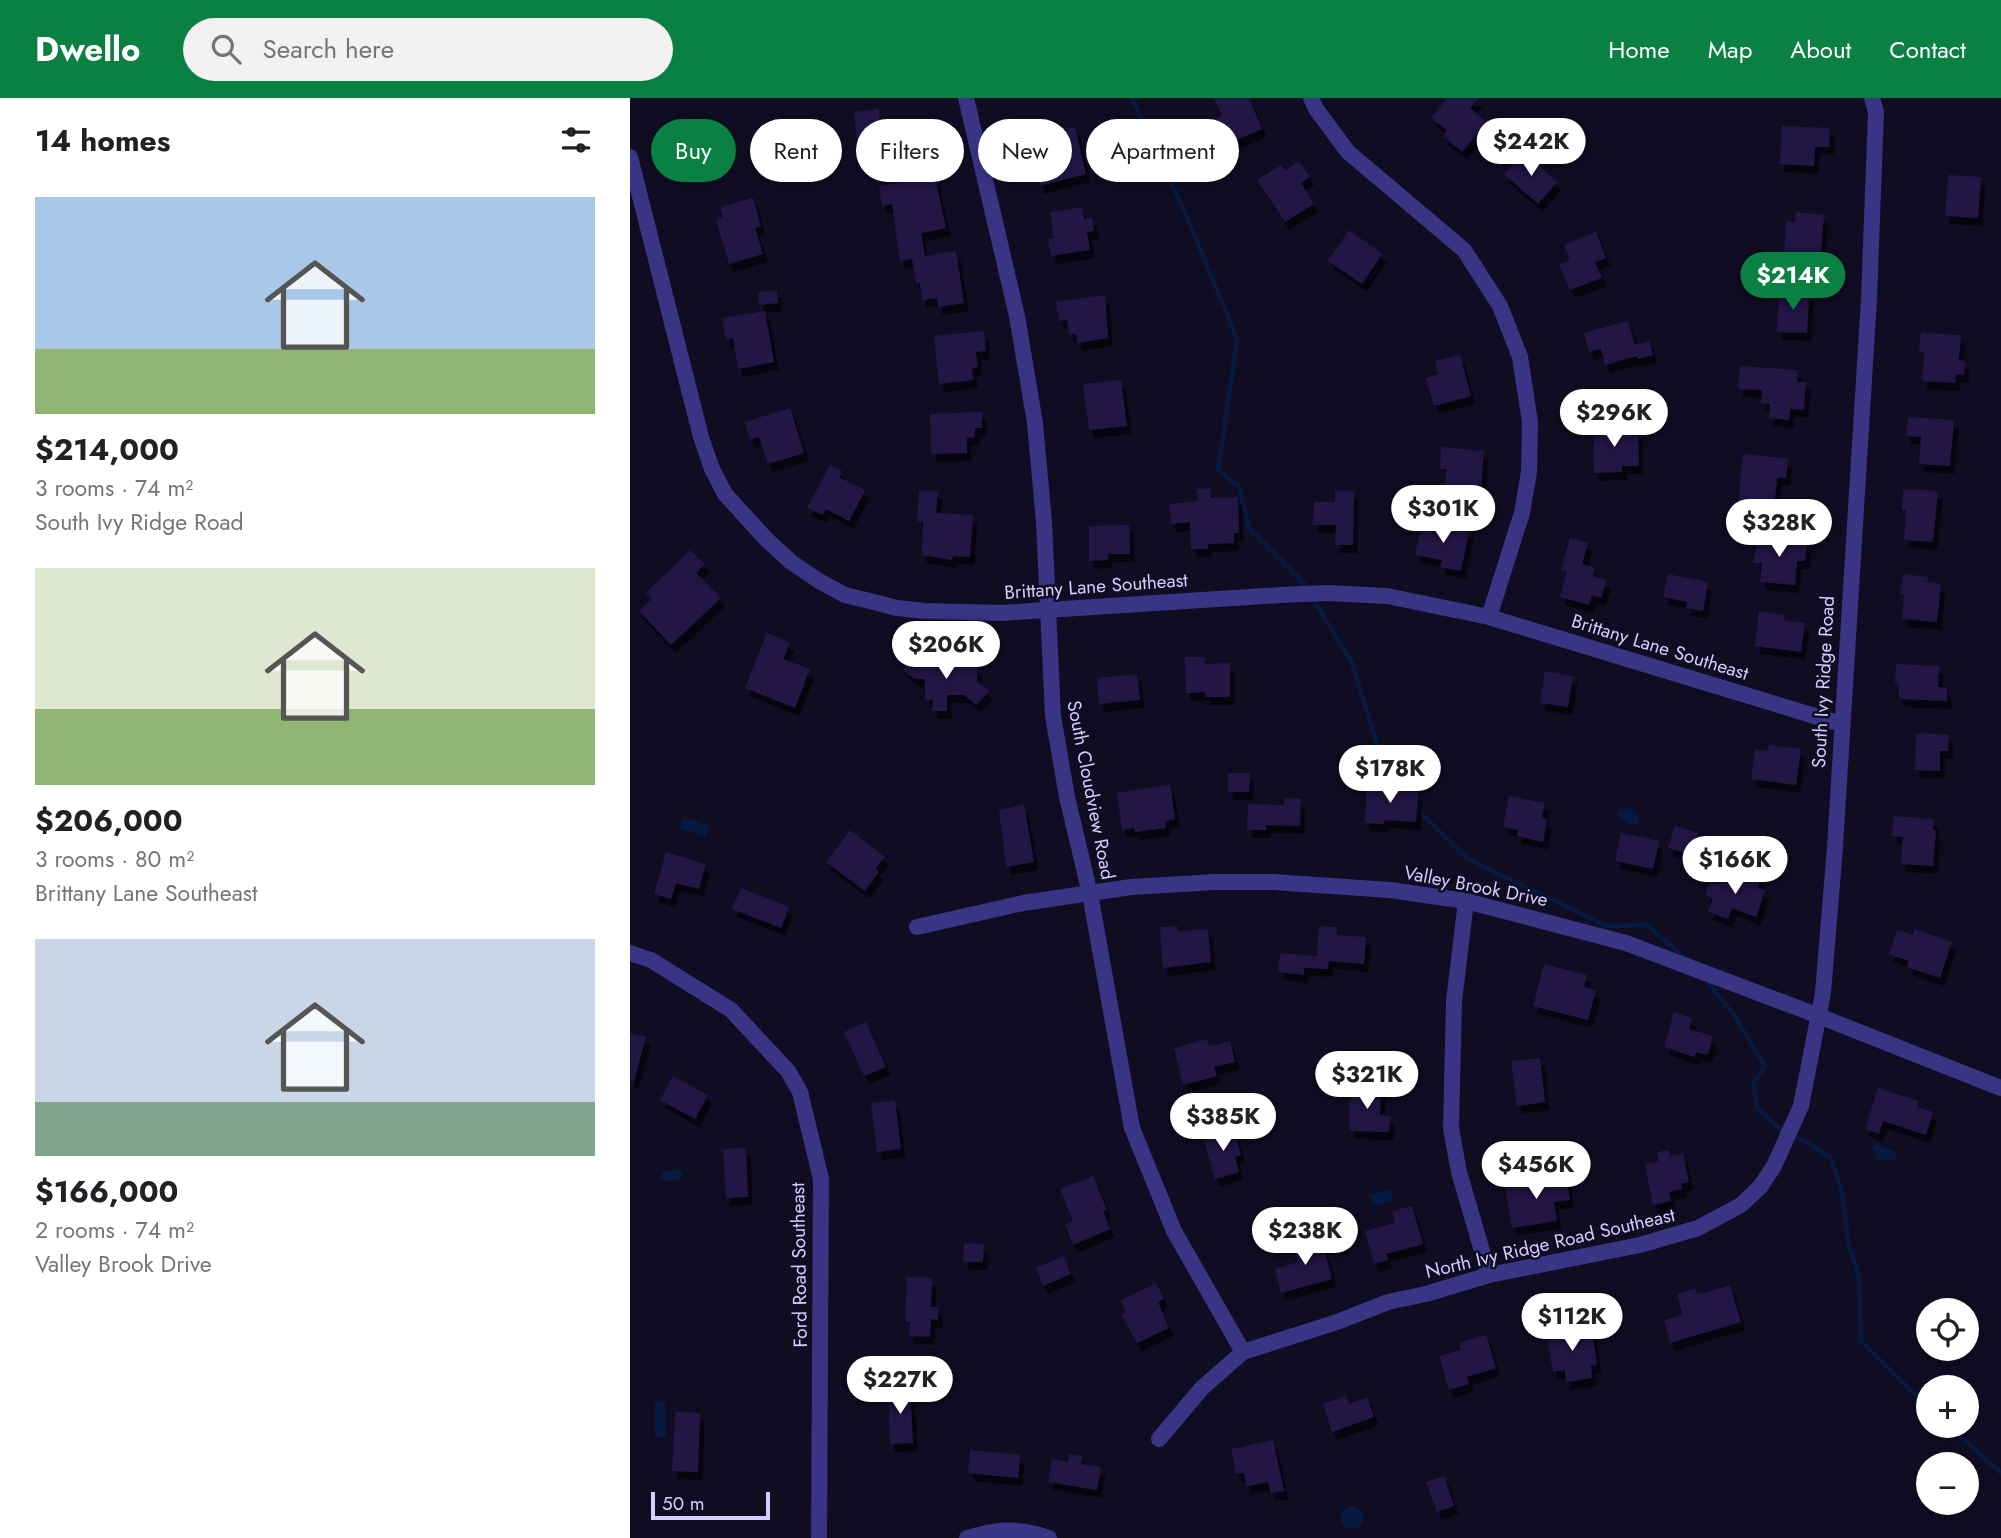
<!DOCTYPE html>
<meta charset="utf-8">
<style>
:root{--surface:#fff;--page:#f2f2f2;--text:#202124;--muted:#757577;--accent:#0b8043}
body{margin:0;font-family:Jost,sans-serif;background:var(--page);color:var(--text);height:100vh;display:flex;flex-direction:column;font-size:26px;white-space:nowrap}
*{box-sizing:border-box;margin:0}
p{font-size:23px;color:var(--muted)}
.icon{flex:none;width:38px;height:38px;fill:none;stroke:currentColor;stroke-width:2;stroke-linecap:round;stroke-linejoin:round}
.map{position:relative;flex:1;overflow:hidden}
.panel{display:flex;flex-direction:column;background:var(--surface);width:630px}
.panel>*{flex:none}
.hud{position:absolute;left:21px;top:21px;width:665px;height:63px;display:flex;gap:14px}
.tools{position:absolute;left:1286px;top:1200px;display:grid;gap:14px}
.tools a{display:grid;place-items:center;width:63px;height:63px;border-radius:50%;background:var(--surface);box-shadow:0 4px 10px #0003;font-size:35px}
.scale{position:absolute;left:21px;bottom:18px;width:119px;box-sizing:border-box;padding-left:7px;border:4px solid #d4cdff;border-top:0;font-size:19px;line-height:24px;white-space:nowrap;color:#d4cdff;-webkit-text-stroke:5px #100c22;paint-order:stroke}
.price{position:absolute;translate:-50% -60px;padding:0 16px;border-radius:24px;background:#fff;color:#222;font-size:23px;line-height:46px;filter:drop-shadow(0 2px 4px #0008)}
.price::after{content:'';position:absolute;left:50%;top:42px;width:21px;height:16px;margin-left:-10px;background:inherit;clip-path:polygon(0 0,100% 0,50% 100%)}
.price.on{background:var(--accent);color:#fff}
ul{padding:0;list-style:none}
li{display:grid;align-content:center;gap:14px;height:371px;padding:0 35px}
li span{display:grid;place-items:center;height:217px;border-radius:0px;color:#555}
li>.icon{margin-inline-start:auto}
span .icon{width:126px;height:126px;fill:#fffc;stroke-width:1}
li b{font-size:30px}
h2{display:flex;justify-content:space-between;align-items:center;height:84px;padding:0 35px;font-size:30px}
.pill{padding:0 24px;border-radius:32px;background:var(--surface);box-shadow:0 4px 10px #0003;font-size:24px;line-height:63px}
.pill.on{background:var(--accent);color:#fff}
header{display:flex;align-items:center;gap:42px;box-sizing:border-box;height:98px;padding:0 35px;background:var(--accent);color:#fff}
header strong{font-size:33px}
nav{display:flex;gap:38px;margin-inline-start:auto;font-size:24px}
.search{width:490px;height:63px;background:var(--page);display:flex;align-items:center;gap:18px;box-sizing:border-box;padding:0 24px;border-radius:38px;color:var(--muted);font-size:26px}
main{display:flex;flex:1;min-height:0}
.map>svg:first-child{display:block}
.water{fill:#061a41}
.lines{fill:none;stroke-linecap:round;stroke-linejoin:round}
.stream{stroke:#061a41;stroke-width:4.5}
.building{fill:#211744;filter:url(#shadow)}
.minor{stroke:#393484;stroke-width:16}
.labels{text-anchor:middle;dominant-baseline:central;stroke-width:5;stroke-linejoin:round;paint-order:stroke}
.street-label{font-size:19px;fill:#d4cdff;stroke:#100c22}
</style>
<header>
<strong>Dwello</strong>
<div class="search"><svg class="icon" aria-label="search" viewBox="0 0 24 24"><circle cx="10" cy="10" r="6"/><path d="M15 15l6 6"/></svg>Search here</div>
<nav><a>Home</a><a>Map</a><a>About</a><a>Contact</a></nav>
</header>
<main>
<section class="panel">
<h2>14 homes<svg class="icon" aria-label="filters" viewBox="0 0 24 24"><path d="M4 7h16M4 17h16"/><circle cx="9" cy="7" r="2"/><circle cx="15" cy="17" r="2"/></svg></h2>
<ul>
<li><span style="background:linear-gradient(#a9c7e8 70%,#8fb573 0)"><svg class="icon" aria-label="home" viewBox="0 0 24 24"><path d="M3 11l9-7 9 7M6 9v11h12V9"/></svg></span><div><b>$214,000</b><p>3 rooms · 74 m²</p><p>South Ivy Ridge Road</p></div></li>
<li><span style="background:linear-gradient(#dfe7d0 65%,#8fb573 0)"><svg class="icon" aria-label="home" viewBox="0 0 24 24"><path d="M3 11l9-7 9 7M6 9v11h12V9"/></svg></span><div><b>$206,000</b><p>3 rooms · 80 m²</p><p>Brittany Lane Southeast</p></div></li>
<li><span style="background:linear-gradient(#c9d6e8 75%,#7fa58c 0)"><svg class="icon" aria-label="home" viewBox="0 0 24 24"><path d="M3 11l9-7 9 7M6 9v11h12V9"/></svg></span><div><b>$166,000</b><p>2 rooms · 74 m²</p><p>Valley Brook Drive</p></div></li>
</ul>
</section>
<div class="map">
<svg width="1371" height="1440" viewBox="0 0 1371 1440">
<defs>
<filter id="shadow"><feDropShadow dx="4.5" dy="8" stdDeviation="0" flood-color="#0009"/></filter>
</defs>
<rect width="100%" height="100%" fill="#100c22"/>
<!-- water -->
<path class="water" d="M1002 710 1010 720 1007 726 1003 727 987 719 989 712Z
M53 719 79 728 76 739 50 731Z
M1125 755 1132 762V766L1129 772 1111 764 1115 756Z
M1246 1045 1266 1054 1265 1062H1247L1246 1055 1241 1050Z
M49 1071 53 1074 51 1081 38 1084 30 1082 33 1073Z
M761 1091 764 1103 743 1108 740 1097Z
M35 1303 36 1339H25V1304Z
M711 1420a11 11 0 1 1 22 0a11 11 0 1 1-22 0Z"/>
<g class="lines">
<!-- stream -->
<path class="stream" d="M502 0 557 119 607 241 588 372 609 389 619 430 673 484 678 493
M683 501 722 565 746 643 781 698
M786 705 792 716 838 761 977 828 1017 827 1057 862
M1075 881 1104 917 1135 968 1123 986 1127 1010 1147 1029 1176 1044 1201 1060 1212 1094 1219 1148 1229 1179 1231 1243 1298 1309
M1319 1328 1371 1375"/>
</g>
<!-- building -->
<path class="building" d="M584 0H619L632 31 602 44 599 36 588 41 581 23 592 18Z
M817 0H849L840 10 857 24 832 54 813 38 817 32 801 20Z
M249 11 250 25H255L257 39H262L264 57 229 60 224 14Z
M1152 28 1200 30 1199 49H1185L1184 68 1150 66Z
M445 29 456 76 410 88 398 41Z
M894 54 927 84 908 106 874 76Z
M669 63 680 79 671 85 684 106 655 124 627 82 651 67 655 73Z
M1318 77 1351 79 1348 120 1315 118Z
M305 79 316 130 291 135 295 158 326 153 334 205 308 209 307 200 292 202 290 185H286L282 161 270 163 262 106 252 108 249 88Z
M123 100 131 128 125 130 133 156 99 166 86 122 93 120 90 109Z
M452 109 454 121 462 120 464 133 457 134 460 152 421 158 418 141 424 140 420 114Z
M1166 114 1194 117 1190 166 1163 164V156L1154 155 1156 123 1165 124Z
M719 132 752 156 732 186 698 163Z
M966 134 976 160 965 164 972 180 940 192 929 166 940 162 934 147Z
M147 192 148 205 129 207 128 194Z
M1149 193 1179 195 1177 235 1147 234Z
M475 197 478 240 447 245 446 236H439L437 222 429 223 426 204Z
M135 213 144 264 108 271 103 240 96 242 92 220Z
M998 223 1005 247 1019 243 1023 257 1008 261 1007 258 975 267 971 251 959 254 954 235Z
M354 233 356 253 346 254 348 269 342 270 343 282 309 286 304 238Z
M1291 235 1331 237 1329 262 1335 263 1334 277 1326 276 1325 285 1292 283 1294 254 1289 253Z
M830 257 841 298 804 308 796 280 809 276 805 263Z
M1110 268 1168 272 1167 284H1176L1174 312 1160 311 1159 322 1139 320 1140 306 1131 305 1132 292 1108 291Z
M491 282 497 328 459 332 453 286Z
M160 310 174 355 138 366 129 339 120 342 115 324Z
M352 314V330H345V339L337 340V355L301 356 300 316Z
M1278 319 1324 322 1320 368 1289 366 1291 339 1276 338Z
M988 326V335L1008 334 1009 368H992V374L964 375 963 327Z
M811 349 854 353 851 390 815 387 816 371H810Z
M1113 356 1158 361 1156 380H1147L1144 411 1108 407Z
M200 367 212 373 209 379 235 392 219 423 196 411 193 417 177 410Z
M580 390 581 400 608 399 609 435H604V445L578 446V451H561L560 424 541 426 539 406 568 403 567 391Z
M1273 391 1308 393 1303 444 1274 442 1276 412H1272Z
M289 392 308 393 306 415 343 417 340 459 323 458 322 462 292 457 293 424 287 423Z
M705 392 724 393 723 447H705L706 427H683L684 404H705Z
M792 424 839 433 831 473 810 469 812 462 785 457Z
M499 427 500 456H478V462L459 463V428Z
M1127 439 1177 443 1175 463H1167L1165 487 1130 484 1132 465H1124Z
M940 440 958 445 952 466 965 470 963 478 977 482 971 500 962 497 959 507 930 499 937 474 931 472Z
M60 452 75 466 66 475 91 500 41 547 9 513 22 501 16 495Z
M1038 476 1078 484 1073 513 1056 510 1057 504 1033 499Z
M1273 476 1298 479 1297 484 1311 486 1307 524 1272 521 1274 497H1270Z
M1129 513 1155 517 1154 523 1175 525 1171 554 1125 548Z
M137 535 160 545 153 561 180 571 165 610 115 590Z
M289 554 306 569 312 563H334V569H347V583L359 593 346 607 335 597H317V613H302L303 602H295V581H284L273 571Z
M555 559H575V566L600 565V599H575V594L556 595Z
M1266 566 1309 568 1308 589 1317 590V603L1269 601V587L1265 586Z
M915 573 943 578 938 609 910 605Z
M507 576 510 602 469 606 467 580Z
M1286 635 1319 637 1318 653H1310V673L1285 672Z
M1139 647 1171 651 1166 687 1121 681 1125 651 1138 653Z
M727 648 748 650 746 669 725 666Z
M598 675H620L619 694H598Z
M737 686H753V692L788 694 786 724 754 722V726L735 725Z
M540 687 545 721 535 723 536 730 505 734 504 730 492 732 487 695Z
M879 698 915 705 912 720 917 722 913 744 887 738 888 732 873 729Z
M654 700 671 701 670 728 636 727V732H617L618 706 654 707Z
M394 707 404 764 376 769 369 712Z
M1264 718 1304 721 1303 732H1306L1303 768 1271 766 1273 739 1262 738Z
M1045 728 1068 735 1061 757 1038 750Z
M220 732 255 759 245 771 249 774 235 793 196 764Z
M991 735 1029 743 1023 771 985 763Z
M36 754 76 766 69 791 46 785 41 801 24 796Z
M1093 775 1115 783 1118 775 1131 779 1128 790 1135 792 1126 819 1102 810 1098 821 1078 814 1083 800 1075 797 1080 783 1089 786Z
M111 790 159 809 151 830 102 811Z
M547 828 548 833 578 831 581 864 533 870 530 829Z
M689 828 707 829V837L736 839 734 866 699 863 698 871 674 870V877L648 874 650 855 687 858Z
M1284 831 1322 844 1310 880 1277 869 1279 863 1259 856 1267 832 1283 837Z
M914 866 957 877 954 889 966 892 958 922 903 908Z
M1044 914 1062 920 1059 931 1083 938 1078 957 1066 954 1064 959 1034 949Z
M236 924 256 969 234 978 214 934Z
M0 935 16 939 4 983H0Z
M577 941 579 949 600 943 605 964 584 969 587 978 553 987 544 950Z
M910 960 915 1004 887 1008 881 963Z
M43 978 78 997 65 1021 30 1002Z
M720 990 751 991 750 1017 760 1018 759 1034 719 1033Z
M1248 990 1288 1003 1287 1009 1303 1014 1296 1037 1253 1023 1249 1036 1235 1031Z
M265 1003 271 1051 247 1054 241 1005Z
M603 1030 611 1057 605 1059 609 1074 585 1081 573 1039Z
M116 1050 118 1099 96 1100 93 1051Z
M1039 1052 1040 1058 1053 1056 1059 1084 1051 1086 1052 1091 1039 1094 1041 1103 1023 1107 1015 1066 1029 1063 1027 1054Z
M463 1078 477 1112 473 1113 480 1131 443 1147 435 1126 443 1123 430 1091Z
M936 1078 940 1102 924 1104 927 1123 882 1130 875 1088Z
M782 1108 793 1146 756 1156 758 1162 744 1166 735 1133 765 1125 762 1113Z
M691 1139 702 1181 651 1195 645 1171 668 1164 663 1147Z
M334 1145 354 1146 353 1164H333Z
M434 1158 441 1176 413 1188 406 1170Z
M277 1179 302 1180 301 1209H308V1222L301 1221 300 1239 279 1238 280 1224 275 1223Z
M526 1185 534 1201 528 1204 539 1230 507 1245 491 1216 496 1214 491 1202Z
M1100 1187 1111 1224 1040 1245 1034 1222 1053 1217 1047 1196 1065 1190 1067 1197Z
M935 1230 936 1236 962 1232 967 1267 961 1268 962 1280 936 1284 935 1272 923 1274 916 1233Z
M856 1237 866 1270 837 1279 839 1286 819 1292 809 1258 831 1252 829 1245Z
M280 1290 283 1345 260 1346 258 1291Z
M716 1298 719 1306 737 1299 744 1319 702 1334 693 1306Z
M45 1314 70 1315 68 1374 42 1373Z
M643 1342 654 1393 641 1395 638 1384 617 1388 614 1375 606 1376 601 1351Z
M340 1352 390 1357 388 1380 338 1375Z
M439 1356 452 1358 451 1366 471 1369 467 1392 418 1384 422 1361 438 1364Z
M814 1378 824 1408 807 1414 796 1384Z"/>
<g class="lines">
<!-- minor -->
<path class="minor" d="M336 0 387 218 405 325 414 424 423 618 437 699 460 796 502 1030 544 1133 613 1254
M681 0 686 11 718 54 834 152 870 208 890 259 900 324 899 374 892 415 859 519
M0 59 71 339 82 371 95 396 137 442 161 464 189 483 215 497 240 503 267 510 295 513 372 515 650 497 697 495 757 498 859 519 1211 626
M836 803 824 903 821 1030 829 1074 859 1177
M287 829 393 805 501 789 585 784H643L760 792 836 803 996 845 1176 913 1371 990
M0 855 21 862 101 912 158 973 170 994 191 1081 189 1440
M529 1341 572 1290 613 1254 707 1224 758 1204 796 1196 859 1177 1010 1147 1068 1130 1111 1107 1130 1089 1144 1068 1171 1008 1193 895 1205 749 1239 201 1246 14 1242 0
M337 1440C369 1431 387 1429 419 1440"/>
</g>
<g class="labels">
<!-- street labels -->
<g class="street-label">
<text transform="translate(466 488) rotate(-4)">Brittany Lane Southeast</text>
<text transform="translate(1030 549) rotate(17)">Brittany Lane Southeast</text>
<text transform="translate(1193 584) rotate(-87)">South Ivy Ridge Road</text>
<text transform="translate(461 692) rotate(79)">South Cloudview Road</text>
<text transform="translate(846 788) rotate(11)">Valley Brook Drive</text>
<text transform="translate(920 1145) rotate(-13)">North Ivy Ridge Road Southeast</text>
<text transform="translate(169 1167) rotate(-91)">Ford Road Southeast</text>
</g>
</g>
</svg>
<div class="tools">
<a><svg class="icon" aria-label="locate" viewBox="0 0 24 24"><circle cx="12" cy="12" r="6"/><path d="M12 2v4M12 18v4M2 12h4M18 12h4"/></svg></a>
<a>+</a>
<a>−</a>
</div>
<div class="scale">50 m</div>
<b class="price" style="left:901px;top:80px">$242K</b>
<b class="price on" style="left:1163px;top:214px">$214K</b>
<b class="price" style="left:984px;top:351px">$296K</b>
<b class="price" style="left:813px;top:447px">$301K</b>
<b class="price" style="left:1149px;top:461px">$328K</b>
<b class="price" style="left:316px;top:583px">$206K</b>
<b class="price" style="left:760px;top:707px">$178K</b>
<b class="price" style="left:1105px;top:798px">$166K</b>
<b class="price" style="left:737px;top:1013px">$321K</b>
<b class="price" style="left:593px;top:1055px">$385K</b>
<b class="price" style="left:906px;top:1103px">$456K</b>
<b class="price" style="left:675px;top:1169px">$238K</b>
<b class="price" style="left:942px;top:1255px">$112K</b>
<b class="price" style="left:270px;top:1318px">$227K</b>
<div class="hud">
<a class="pill on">Buy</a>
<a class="pill">Rent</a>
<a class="pill">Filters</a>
<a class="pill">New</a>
<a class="pill">Apartment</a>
</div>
</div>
</main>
